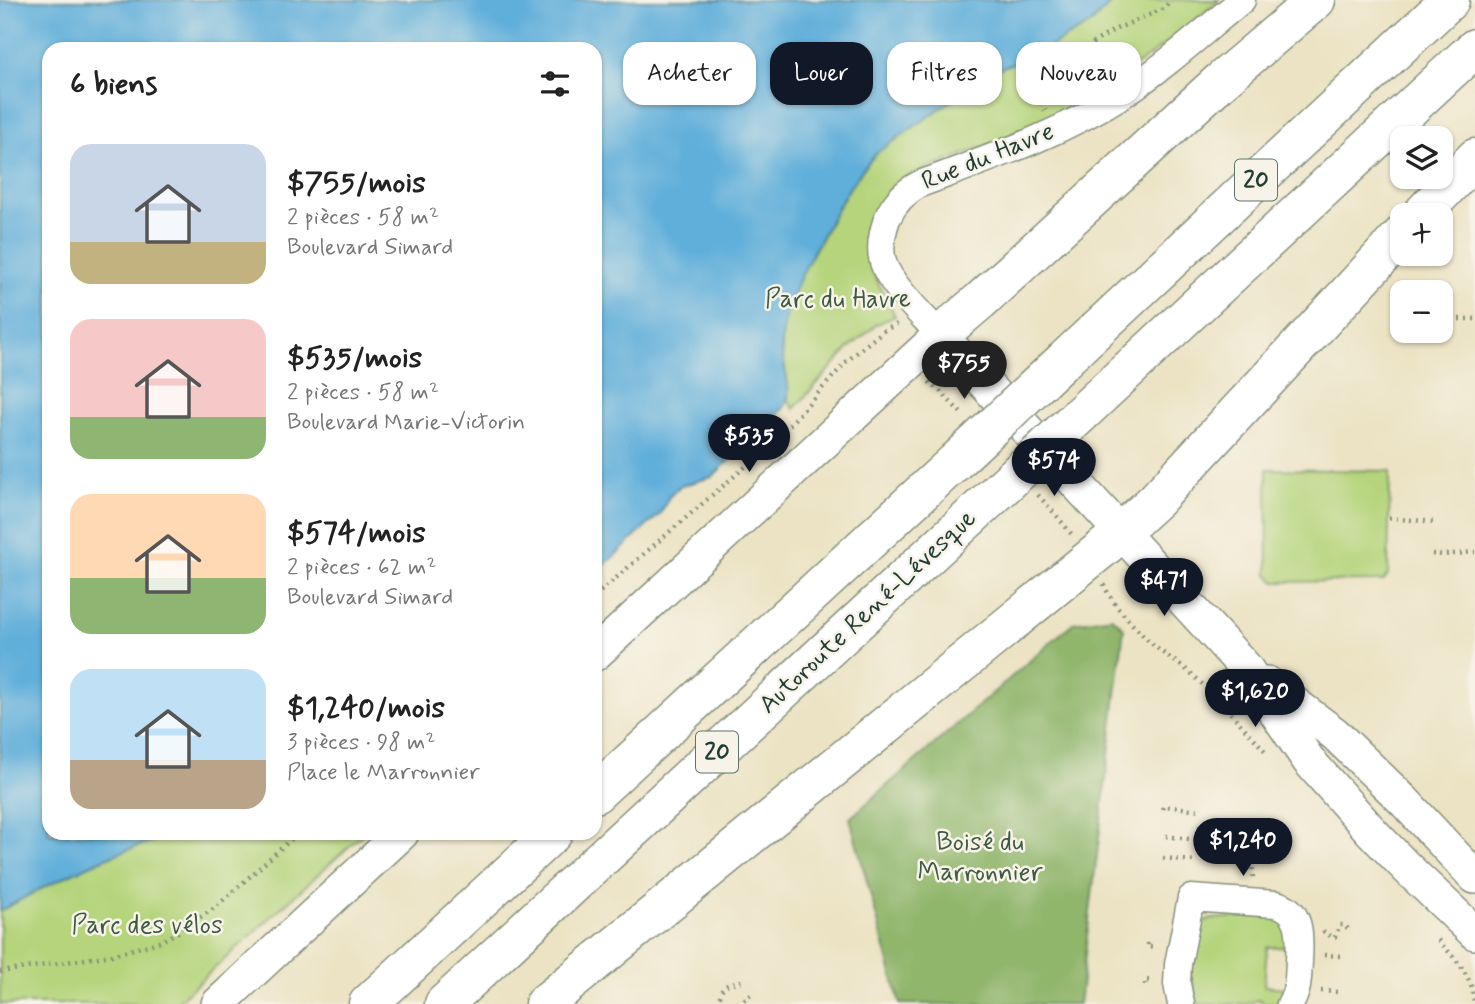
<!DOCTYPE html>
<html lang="fr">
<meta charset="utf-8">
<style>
:root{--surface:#fff;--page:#f2f2f2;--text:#222;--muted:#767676;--accent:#111827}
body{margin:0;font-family:Mynerve,sans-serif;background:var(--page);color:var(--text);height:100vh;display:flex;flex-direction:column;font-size:26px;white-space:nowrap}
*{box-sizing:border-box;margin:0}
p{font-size:23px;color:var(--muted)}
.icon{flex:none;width:38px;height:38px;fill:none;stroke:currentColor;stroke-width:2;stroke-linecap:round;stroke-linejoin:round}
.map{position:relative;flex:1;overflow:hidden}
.sheet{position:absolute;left:42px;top:42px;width:560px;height:798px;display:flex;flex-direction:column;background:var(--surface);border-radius:21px;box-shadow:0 2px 5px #0004}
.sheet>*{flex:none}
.hud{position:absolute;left:623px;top:42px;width:665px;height:63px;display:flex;gap:14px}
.controls{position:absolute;left:1390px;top:126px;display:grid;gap:14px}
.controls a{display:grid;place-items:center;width:63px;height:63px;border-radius:14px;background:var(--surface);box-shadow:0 2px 5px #0004;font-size:35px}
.price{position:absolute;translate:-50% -60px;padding:0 16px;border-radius:24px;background:var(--accent);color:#fff;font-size:23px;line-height:46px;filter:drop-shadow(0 2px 4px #0008)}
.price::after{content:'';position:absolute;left:50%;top:42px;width:21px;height:16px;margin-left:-10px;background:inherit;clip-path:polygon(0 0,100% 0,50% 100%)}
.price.on{background:#222;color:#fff}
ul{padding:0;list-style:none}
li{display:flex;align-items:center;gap:21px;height:175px;padding:0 28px}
li span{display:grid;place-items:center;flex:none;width:196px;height:140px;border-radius:21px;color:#555}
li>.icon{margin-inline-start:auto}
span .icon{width:84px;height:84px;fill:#fffc;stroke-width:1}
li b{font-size:30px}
h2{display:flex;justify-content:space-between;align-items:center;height:84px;padding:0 28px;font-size:30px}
.chip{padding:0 24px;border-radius:21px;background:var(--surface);box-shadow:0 2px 5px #0004;font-size:24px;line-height:63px}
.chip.on{background:var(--accent);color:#fff}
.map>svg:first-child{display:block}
.green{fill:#b5d47c;stroke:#6a8858;stroke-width:2}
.forest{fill:#90b66c;stroke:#587a50;stroke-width:2}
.water{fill:#60afda;stroke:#407687;stroke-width:2}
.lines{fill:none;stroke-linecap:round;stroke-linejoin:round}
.minor-casing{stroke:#86907c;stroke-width:29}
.major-casing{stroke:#86907c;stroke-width:36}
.highway-casing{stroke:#86907c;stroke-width:41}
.path{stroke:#86907c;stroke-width:4.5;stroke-dasharray:2 5;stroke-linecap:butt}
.minor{stroke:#fff;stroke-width:26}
.major{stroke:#fff;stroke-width:33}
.highway{stroke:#fff;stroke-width:38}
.highway-bridge-casing{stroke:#86907c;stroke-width:41;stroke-linecap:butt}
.highway-bridge{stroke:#fff;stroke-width:38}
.labels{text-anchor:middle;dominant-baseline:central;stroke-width:5;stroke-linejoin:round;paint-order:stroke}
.shield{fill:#f7f3e8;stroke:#60746a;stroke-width:2}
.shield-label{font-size:24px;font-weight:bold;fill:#1f3d34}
.street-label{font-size:26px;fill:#1f3d34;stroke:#f7f3e8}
.park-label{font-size:26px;fill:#3d5b42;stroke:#f7f3e8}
</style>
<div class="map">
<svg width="1475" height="1004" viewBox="0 0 1475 1004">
<rect width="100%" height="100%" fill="#f7f3e8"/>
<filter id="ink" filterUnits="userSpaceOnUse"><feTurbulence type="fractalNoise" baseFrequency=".0143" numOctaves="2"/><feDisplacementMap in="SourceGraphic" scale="14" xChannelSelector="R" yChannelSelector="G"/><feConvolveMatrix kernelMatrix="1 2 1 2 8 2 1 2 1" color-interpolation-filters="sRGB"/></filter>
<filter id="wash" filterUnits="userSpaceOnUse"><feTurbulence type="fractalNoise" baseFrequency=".00686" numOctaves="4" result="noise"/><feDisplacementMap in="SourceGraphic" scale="28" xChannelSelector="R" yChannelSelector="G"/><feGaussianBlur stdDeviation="1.57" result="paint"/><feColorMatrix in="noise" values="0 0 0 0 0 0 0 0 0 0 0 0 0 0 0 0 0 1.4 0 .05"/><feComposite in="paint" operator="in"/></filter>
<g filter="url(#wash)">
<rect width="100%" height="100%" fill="#ece3c4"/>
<!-- green -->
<path class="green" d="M1114 0H1219C1166 46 1103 93 1039 124 992 146 942 160 896 183 877 202 863 232 869 259 873 279 887 297 895 316L877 324 849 348 794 409C785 398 790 393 787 379 784 361 780 345 783 326 790 294 806 265 822 237 838 207 853 177 878 152L994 71 1040 52 1092 23Z
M1267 469 1390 471 1388 575 1383 581 1275 582 1268 574Z
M171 833H364L175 1004H0V911C34 892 70 873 106 858 128 848 150 844 171 833Z
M1244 916H1267L1285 922 1289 947H1267L1264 986 1287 988 1282 997 1274 1004H1263L1260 999 1247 1004H1198L1191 976 1190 946 1198 923 1212 919Z"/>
<!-- forest -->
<path class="forest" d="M1112 617 1124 628 1079 1004H900L850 818 1073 623Z"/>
<!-- water -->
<path class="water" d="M0 0H1114L1092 23 1040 52 994 71 878 152C854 176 838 206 822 236 804 269 785 303 782 340 779 363 796 387 784 408L712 477 680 486 669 497 660 514 595 574V49H49V833H171C150 844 128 848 106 858 70 873 34 892 0 911Z"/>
</g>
<g filter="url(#ink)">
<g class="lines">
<defs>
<path id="minor" d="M940 335C924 317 889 284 883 262 879 248 882 233 887 219 894 203 904 192 920 184 990 158 1061 134 1125 93 1166 66 1204 31 1242 0
M1181 1004 1177 984 1178 964 1191 898 1276 904C1303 910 1300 939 1299 961 1298 976 1299 991 1290 1004"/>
<path id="major" d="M595 654 940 335 1245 667 1309 761 1372 832 1407 868 1475 933
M1267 683 1335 734 1404 801 1475 877
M218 1004 402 833"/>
<path id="highway" d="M1421 215 1475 158
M940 335 980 301 1222 80 1316 0
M1064 360 1450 0
M1098 398 1475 48
M595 794 955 462
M368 1004 553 833
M444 1004 990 499
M544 1004 1108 544 1156 500 1402 235"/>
</defs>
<!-- minor casing -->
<use href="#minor" class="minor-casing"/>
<!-- major casing -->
<use href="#major" class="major-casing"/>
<!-- highway casing -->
<use href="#highway" class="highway-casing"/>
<!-- path -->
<path class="path" d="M1045 111 1031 81 1116 29 1163 9 1171 0
M1452 319H1475
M929 382 941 392 962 414
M1038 495 1056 515 1073 536
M1389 518 1435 522
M1432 554 1443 555 1475 552
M1104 584C1111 605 1142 635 1159 650 1171 659 1183 666 1194 676 1219 700 1242 725 1265 751
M595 596 774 442 846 362 861 349 883 331 897 324
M1163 809 1164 806 1201 810
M1198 826C1217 829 1232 837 1248 846L1252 858 1253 878
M1166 836 1197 840
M1163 858 1195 861
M1323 931 1333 938 1335 937 1340 925H1345L1348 929
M1438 940C1457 961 1473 975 1474 1004
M1148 943 1147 947 1156 948
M1324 955 1341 956
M0 972 112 955 159 942 177 933 216 907 298 833
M1145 985V980L1154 981
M1321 991 1338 992
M719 1004C721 981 726 985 746 980
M738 1004 751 995"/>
<!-- minor -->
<use href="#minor" class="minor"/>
<!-- major -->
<use href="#major" class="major"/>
<!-- highway -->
<use href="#highway" class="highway"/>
<defs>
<path id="highway-bridge" d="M955 462 1064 360
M990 499 1098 398"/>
</defs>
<!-- highway-bridge casing -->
<use href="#highway-bridge" class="highway-bridge-casing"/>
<!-- highway-bridge -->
<use href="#highway-bridge" class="highway-bridge"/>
</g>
</g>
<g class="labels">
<!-- shield labels -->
<g class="shield">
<rect x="1235" y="159.5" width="42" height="41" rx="5"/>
<rect x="696" y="731.5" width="42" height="41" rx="5"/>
</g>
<g class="shield-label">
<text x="1256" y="180">20</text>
<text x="717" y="752">20</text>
</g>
<!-- street labels -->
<g class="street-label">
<text transform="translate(988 157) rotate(-22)">Rue du Havre</text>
<text transform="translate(868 612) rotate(-43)">Autoroute René-Lévesque</text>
</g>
<!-- park labels -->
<g class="park-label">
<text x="838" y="300">Parc du Havre</text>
<text x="980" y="843">Boisé du<tspan x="980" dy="30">Marronnier</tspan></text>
<text x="147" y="926">Parc des vélos</text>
</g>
</g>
</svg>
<div class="controls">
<a><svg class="icon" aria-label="layers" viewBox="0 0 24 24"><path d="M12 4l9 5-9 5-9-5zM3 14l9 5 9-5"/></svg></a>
<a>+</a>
<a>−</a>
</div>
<b class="price on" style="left:964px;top:401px">$755</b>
<b class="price" style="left:749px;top:474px">$535</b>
<b class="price" style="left:1054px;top:498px">$574</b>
<b class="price" style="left:1164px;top:618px">$471</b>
<b class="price" style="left:1255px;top:729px">$1,620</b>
<b class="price" style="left:1243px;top:878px">$1,240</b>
<div class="hud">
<a class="chip">Acheter</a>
<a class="chip on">Louer</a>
<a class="chip">Filtres</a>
<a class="chip">Nouveau</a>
</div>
<section class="sheet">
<h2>6 biens<svg class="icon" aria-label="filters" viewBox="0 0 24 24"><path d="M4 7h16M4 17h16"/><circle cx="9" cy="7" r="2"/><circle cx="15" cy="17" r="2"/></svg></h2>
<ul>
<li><span style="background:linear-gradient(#c9d6e8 70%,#c2b280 0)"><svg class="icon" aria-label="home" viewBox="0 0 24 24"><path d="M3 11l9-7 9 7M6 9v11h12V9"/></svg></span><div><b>$755/mois</b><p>2 pièces · 58 m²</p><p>Boulevard Simard</p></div></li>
<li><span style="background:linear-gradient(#f6c9c9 70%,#8fb573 0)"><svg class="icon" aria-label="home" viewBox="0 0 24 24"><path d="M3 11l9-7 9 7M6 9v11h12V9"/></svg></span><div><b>$535/mois</b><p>2 pièces · 58 m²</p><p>Boulevard Marie-Victorin</p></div></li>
<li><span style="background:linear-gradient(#ffd9b3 60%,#8fb573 0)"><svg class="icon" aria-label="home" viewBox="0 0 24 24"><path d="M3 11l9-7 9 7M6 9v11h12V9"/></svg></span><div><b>$574/mois</b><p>2 pièces · 62 m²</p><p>Boulevard Simard</p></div></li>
<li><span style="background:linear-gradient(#bfe0f5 65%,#b9a48a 0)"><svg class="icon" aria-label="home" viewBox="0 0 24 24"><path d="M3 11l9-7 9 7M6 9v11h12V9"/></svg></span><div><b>$1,240/mois</b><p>3 pièces · 98 m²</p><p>Place le Marronnier</p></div></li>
</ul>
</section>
</div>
